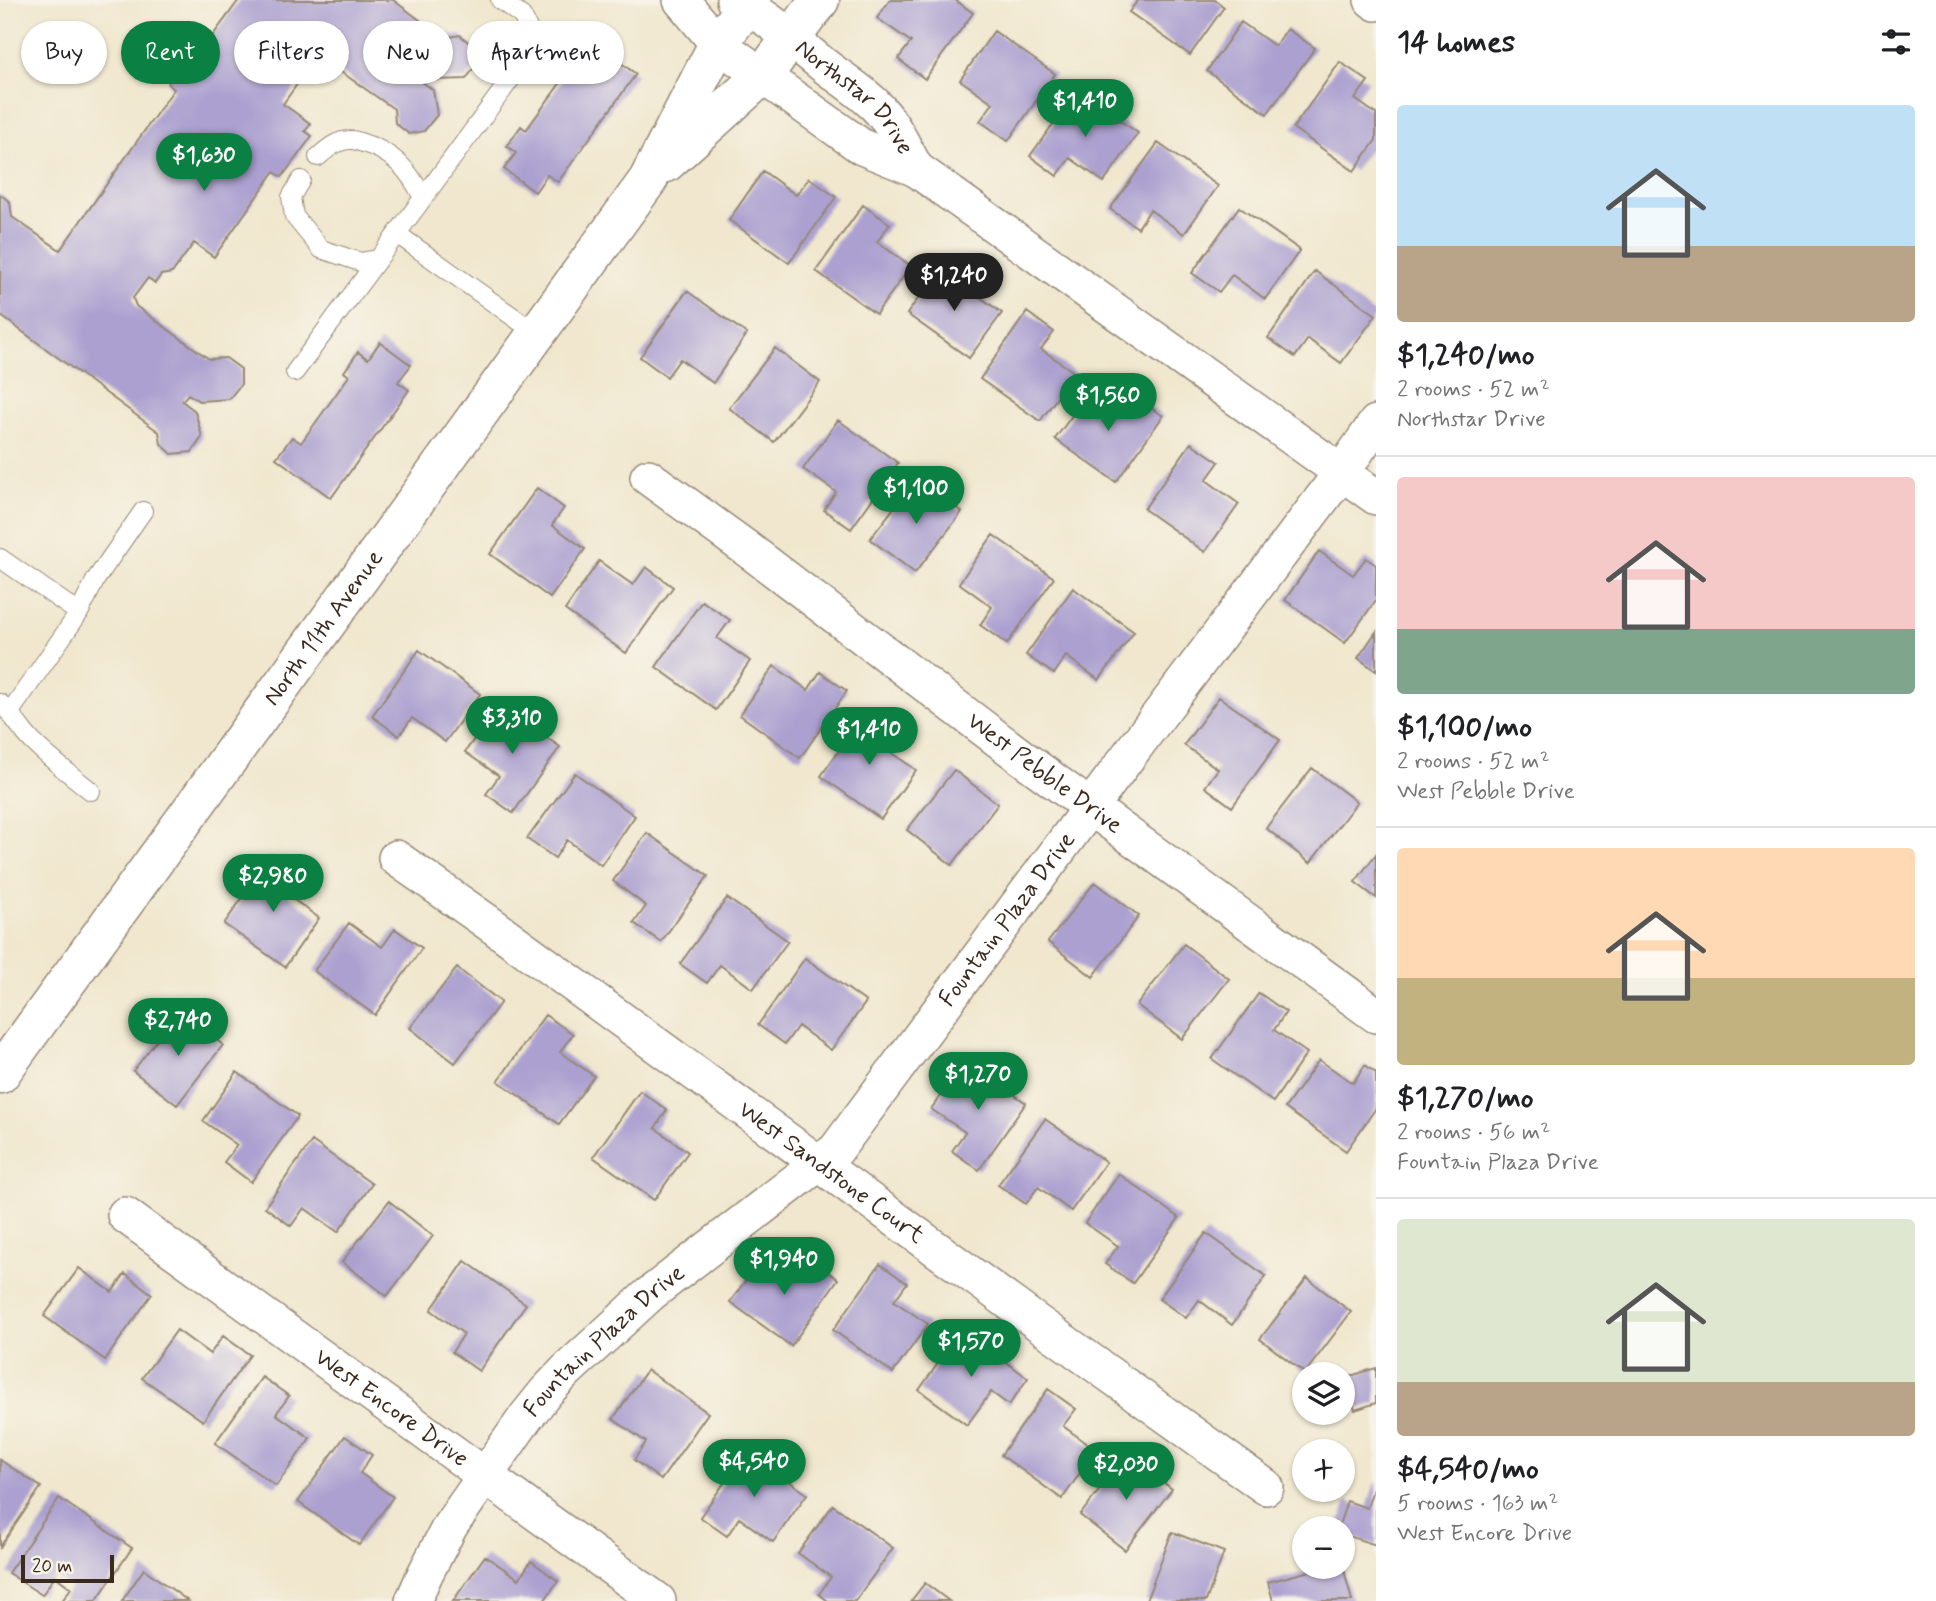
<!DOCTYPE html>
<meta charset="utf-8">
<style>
:root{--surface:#fff;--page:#f2f2f2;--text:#202124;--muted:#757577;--line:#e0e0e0;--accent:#0b8043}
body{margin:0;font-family:Mynerve,sans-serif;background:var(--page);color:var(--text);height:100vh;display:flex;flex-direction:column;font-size:26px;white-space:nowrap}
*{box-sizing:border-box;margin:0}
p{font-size:23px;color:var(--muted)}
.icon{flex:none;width:38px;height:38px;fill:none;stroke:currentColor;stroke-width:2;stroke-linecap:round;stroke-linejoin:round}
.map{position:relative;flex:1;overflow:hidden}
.panel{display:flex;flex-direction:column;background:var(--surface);width:560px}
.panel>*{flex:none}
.guide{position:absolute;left:21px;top:21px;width:665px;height:63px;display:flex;gap:14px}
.buttons{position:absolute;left:1292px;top:1362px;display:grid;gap:14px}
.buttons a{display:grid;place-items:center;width:63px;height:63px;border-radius:50%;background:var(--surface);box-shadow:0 2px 5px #0004;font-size:35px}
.scale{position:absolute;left:21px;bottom:18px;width:93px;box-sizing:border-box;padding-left:7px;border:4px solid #3b2a1e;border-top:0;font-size:19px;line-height:24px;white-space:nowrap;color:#3b2a1e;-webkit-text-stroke:5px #f7f3e8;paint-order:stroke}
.price{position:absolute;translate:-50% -60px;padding:0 16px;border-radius:24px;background:var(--accent);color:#fff;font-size:23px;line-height:46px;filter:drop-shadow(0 2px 4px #0008)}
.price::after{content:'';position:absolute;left:50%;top:42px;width:21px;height:16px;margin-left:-10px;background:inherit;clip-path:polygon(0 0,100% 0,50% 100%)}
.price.active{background:#222;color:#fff}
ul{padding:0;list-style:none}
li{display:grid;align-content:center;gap:14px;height:371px;padding:0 21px}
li+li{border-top:2px solid var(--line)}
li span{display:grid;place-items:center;height:217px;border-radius:7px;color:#555}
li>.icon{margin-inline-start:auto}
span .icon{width:126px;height:126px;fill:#fffc;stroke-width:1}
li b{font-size:30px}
h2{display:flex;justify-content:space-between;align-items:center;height:84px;padding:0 21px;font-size:30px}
.chip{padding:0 24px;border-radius:32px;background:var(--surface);box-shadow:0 2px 5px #0004;font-size:24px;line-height:63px}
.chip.active{background:var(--accent);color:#fff}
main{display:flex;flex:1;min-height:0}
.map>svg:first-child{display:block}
.building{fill:#aca0d0}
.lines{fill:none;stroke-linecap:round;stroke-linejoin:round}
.service-casing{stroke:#968876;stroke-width:20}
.minor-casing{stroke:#968876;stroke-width:38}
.secondary-casing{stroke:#968876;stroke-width:41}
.service{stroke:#fff;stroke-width:18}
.minor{stroke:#fff;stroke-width:35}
.secondary{stroke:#fff;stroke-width:38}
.labels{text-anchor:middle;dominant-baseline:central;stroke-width:5;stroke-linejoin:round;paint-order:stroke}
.street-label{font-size:24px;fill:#3b2a1e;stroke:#f7f3e8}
</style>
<main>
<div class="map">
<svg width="1376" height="1601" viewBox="0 0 1376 1601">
<rect width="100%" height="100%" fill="#f7f3e8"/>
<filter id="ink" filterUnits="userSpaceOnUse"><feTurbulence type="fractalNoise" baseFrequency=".0143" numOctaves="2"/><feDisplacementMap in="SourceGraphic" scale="14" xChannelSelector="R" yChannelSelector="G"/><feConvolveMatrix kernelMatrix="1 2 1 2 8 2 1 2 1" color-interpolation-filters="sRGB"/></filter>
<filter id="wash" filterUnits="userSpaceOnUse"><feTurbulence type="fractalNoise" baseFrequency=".00686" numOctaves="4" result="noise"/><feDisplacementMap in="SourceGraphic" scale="28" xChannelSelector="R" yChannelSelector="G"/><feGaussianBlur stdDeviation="1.57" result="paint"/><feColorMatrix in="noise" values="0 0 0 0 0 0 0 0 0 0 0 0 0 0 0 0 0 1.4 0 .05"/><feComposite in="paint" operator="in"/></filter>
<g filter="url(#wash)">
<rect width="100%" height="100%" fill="#f0e7ce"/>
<g id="blocks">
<!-- building -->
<path class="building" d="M239 0H393L444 38 460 35 475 48 476 65 466 79 435 80 423 71 417 78 433 90 437 115 424 131 409 134 395 123 394 109 321 58 301 55 296 61 300 80 283 104 311 124 305 131 312 136 282 177 274 172 214 257 194 243 172 273 161 275 155 283 148 278 133 298 136 306 209 359 226 358 241 369V384L229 399 199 401 188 394 182 401 195 411 202 437 192 452 172 454 161 444 159 432 0 315V194L10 202 12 217 60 250 174 89 169 85 167 73 176 62 194 61Z
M890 0H955L973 13 925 79 898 59 911 42 877 18Z
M1138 0H1215L1224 7 1190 55 1129 12Z
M1241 22 1275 46 1287 29 1315 48 1267 114 1207 71Z
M994 31 1055 74 1008 141 980 121 993 103 960 80Z
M582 35 636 74 558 182 547 175 535 192 504 169 516 153 507 146 521 126 526 130 575 63 566 57Z
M1340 62 1368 81 1355 99 1376 114V140L1354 171 1293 128Z
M1077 91 1138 133 1104 182 1070 158 1057 176 1030 156Z
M1158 143 1218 186 1184 234 1150 210 1138 228 1110 209Z
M763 171 796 195 809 178 836 197 789 263 729 220Z
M863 205 890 224 877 242 911 266 876 314 816 271Z
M1239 207 1300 250 1265 299 1232 275 1219 292 1192 273Z
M940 268 1002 313 969 358 907 314Z
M1315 271 1376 315 1341 363 1308 339 1295 357 1268 338Z
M687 291 747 334 713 383 680 359 667 377 640 357Z
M1027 312 1054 332 1041 349 1075 373 1040 421 980 379Z
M380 342 411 365 398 382 409 390 331 498 276 458 292 437 301 443 349 376 344 372 358 352 368 359Z
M775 348 820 382 774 442 729 408Z
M1090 391 1123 414 1135 397 1163 416 1116 482 1055 439Z
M838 420 898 463 851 529 824 510 836 492 803 469Z
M1191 443 1219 462 1206 480 1239 504 1205 552 1144 509Z
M917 478 962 512 915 573 870 539Z
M537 488 564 508 552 525 585 549 550 598 490 554Z
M993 535 1054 578 1007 644 980 625 992 607 959 583Z
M1319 551 1353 575 1366 558 1376 565V600L1345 643 1285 600Z
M599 561 633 585 646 567 673 587 626 653 565 610Z
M1073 588 1134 632 1099 680 1066 656 1054 674 1026 655Z
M702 601 730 620 717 638 750 661 716 710 656 667Z
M1376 632V671L1358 658Z
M419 650 480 694 445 742 412 718 399 736 372 716Z
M774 666 808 690 820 672 847 691 800 758 740 715Z
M1219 697 1280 740 1232 807 1205 787 1218 769 1184 745Z
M499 704 560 747 513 813 486 794 499 776 465 752Z
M868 709 895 729 882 746 916 770 881 819 821 776Z
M1312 768 1357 802 1310 863 1266 828Z
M954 770 998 804 952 865 907 830Z
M575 773 635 816 601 865 567 840 555 858 527 839Z
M647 833 708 876 661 942 634 923 646 906 613 881Z
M1376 854V898L1355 882Z
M271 857 299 877 286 894 319 918 285 967 224 924Z
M1095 882 1139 916 1093 977 1048 942Z
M727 898 788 941 753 989 720 965 707 983 680 964Z
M349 923 382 947 395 929 422 948 375 1015 314 971Z
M1184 944 1229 979 1182 1039 1137 1005Z
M805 958 866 1002 831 1050 798 1026 785 1044 758 1025Z
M457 968 501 1002 455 1063 410 1028Z
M1259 993 1286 1012 1274 1030 1307 1053 1273 1102 1212 1059Z
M179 1011 223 1045 177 1105 133 1071Z
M545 1015 573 1034 560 1052 594 1076 559 1124 498 1081Z
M966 1060 1026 1103 979 1170 952 1151 965 1132 931 1109Z
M1319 1060 1353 1083 1365 1065 1376 1073V1108L1346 1151 1285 1108Z
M237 1072 298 1116 251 1182 224 1162 237 1145 203 1121Z
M640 1091 667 1110 655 1128 688 1152 654 1200 593 1157Z
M1045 1119 1106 1162 1071 1211 1038 1187 1026 1204 998 1185Z
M312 1141 372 1184 338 1232 304 1208 291 1226 265 1207Z
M1119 1174 1179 1218 1133 1283 1105 1264 1118 1246 1085 1223Z
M389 1201 433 1236 387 1296 342 1262Z
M1206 1233 1266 1276 1232 1325 1199 1300 1186 1318 1159 1299Z
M765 1254 798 1277 811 1260 838 1279 791 1346 730 1302Z
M465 1261 526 1304 479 1371 452 1352 464 1334 431 1310Z
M880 1264 907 1283 894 1301 928 1324 893 1373 833 1330Z
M79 1268 112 1292 125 1274 152 1294 105 1360 44 1316Z
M1307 1278 1351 1312 1305 1373 1260 1339Z
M177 1330 210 1354 223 1336 250 1355 203 1421 142 1378Z
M962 1330 1028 1378 1009 1405 991 1392 967 1425 919 1390Z
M1376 1368V1403L1355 1410 1344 1378Z
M647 1370 708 1413 661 1480 634 1460 646 1442 613 1419Z
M262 1377 289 1396 276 1414 310 1438 276 1486 215 1443Z
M1048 1389 1076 1409 1063 1426 1096 1450 1062 1499 1001 1455Z
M345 1436 372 1455 360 1473 393 1497 359 1545 298 1502Z
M747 1451 807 1494 773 1542 739 1518 727 1536 700 1517Z
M1127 1455 1172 1489 1125 1550 1080 1515Z
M0 1460 41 1487 0 1547Z
M1375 1483H1376V1545L1342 1534V1528H1338L1347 1501 1367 1508Z
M59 1498 132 1548 96 1601H62L71 1588 55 1576 42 1595 8 1573Z
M833 1505 893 1548 855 1601H828L819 1594 831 1577 798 1553Z
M1172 1532 1224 1552 1206 1601H1146Z
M485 1556 519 1579 531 1561 558 1581 544 1601H453Z
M1329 1566H1343L1352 1601H1273L1268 1582Z
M144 1569 188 1601H122Z
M925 1583 949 1601H911Z"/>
</g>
</g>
<g filter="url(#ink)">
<use href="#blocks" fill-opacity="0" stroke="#968876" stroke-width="2"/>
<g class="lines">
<defs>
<path id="service" d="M318 157C327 149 338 139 352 140 356 140 359 142 363 143 393 152 410 171 423 198
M301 180 291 197 294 216 321 249 360 262 377 259
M397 234 536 333
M295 372 527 57 532 36 522 16 500 0
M0 558 79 613
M0 703C13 714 20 729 32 741 50 759 71 775 91 791
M10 712 79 613 96 579 143 511"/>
<g id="minor">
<path d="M681 0 718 44 862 147 916 169"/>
<path id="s1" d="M734 0C765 14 790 38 816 59 835 75 858 88 876 106 893 123 904 148 916 169L1376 497"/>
<path d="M1372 0 1376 3"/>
<path id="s2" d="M648 477 746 548 1020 756 1376 1015"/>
<path id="s3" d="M396 858 493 926 1031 1318 1266 1487"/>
<path id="s4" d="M125 1215 658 1601"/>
<path id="s5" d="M413 1601 425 1574 450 1526 526 1417 546 1392 566 1371 650 1294 836 1150 1141 739 1342 472 1376 423"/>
</g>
<g id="secondary">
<path d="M666 163 763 75 820 0"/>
<path id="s6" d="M0 1074 648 180 718 44 751 0"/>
</g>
</defs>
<!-- service casing -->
<use href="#service" class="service-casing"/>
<!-- minor casing -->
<use href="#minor" class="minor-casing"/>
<!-- secondary casing -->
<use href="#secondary" class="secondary-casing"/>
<!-- service -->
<use href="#service" class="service"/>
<!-- minor -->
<use href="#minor" class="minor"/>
<!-- secondary -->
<use href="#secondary" class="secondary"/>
</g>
</g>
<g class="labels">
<!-- street labels -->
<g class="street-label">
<text stroke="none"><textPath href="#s1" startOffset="156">Northstar Drive</textPath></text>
<text stroke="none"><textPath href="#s6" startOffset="551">North 11th Avenue</textPath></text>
<text stroke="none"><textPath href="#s2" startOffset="495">West Pebble Drive</textPath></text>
<text stroke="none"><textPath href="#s5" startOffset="914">Fountain Plaza Drive</textPath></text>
<text stroke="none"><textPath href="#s3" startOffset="537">West Sandstone Court</textPath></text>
<text stroke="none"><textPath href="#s5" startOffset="326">Fountain Plaza Drive</textPath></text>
<text stroke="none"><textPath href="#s4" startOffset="329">West Encore Drive</textPath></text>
</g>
</g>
</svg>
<div class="buttons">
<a><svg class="icon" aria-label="layers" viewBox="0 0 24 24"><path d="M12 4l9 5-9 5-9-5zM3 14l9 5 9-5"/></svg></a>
<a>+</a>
<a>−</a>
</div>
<div class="scale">20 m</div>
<b class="price" style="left:1085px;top:139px">$1,410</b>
<b class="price" style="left:204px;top:193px">$1,630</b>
<b class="price active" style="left:954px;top:313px">$1,240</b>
<b class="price" style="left:1108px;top:433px">$1,560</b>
<b class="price" style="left:916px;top:526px">$1,100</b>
<b class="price" style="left:512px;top:756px">$3,310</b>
<b class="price" style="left:869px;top:767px">$1,410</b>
<b class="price" style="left:273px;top:914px">$2,980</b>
<b class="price" style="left:178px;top:1058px">$2,740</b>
<b class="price" style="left:978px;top:1112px">$1,270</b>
<b class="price" style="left:784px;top:1297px">$1,940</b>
<b class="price" style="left:971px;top:1379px">$1,570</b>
<b class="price" style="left:754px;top:1499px">$4,540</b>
<b class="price" style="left:1126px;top:1502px">$2,030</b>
<div class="guide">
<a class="chip">Buy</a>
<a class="chip active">Rent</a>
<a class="chip">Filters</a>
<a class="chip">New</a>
<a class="chip">Apartment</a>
</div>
</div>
<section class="panel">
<h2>14 homes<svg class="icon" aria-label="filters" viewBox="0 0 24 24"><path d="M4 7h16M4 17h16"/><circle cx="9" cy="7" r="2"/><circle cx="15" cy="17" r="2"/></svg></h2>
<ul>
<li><span style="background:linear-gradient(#bfe0f5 65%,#b9a48a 0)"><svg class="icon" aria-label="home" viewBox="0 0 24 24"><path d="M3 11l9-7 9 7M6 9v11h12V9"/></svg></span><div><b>$1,240/mo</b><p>2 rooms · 52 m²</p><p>Northstar Drive</p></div></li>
<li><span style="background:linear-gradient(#f6c9c9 70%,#7fa58c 0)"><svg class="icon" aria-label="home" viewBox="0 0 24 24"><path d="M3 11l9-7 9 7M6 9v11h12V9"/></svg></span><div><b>$1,100/mo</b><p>2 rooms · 52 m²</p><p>West Pebble Drive</p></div></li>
<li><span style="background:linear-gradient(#ffd9b3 60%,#c2b280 0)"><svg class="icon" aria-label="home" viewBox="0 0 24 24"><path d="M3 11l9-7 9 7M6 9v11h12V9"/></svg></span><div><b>$1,270/mo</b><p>2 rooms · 56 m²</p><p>Fountain Plaza Drive</p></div></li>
<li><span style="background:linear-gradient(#dfe7d0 75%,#b9a48a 0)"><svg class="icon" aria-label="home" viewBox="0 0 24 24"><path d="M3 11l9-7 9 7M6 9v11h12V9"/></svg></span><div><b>$4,540/mo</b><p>5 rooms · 163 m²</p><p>West Encore Drive</p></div></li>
</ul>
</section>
</main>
